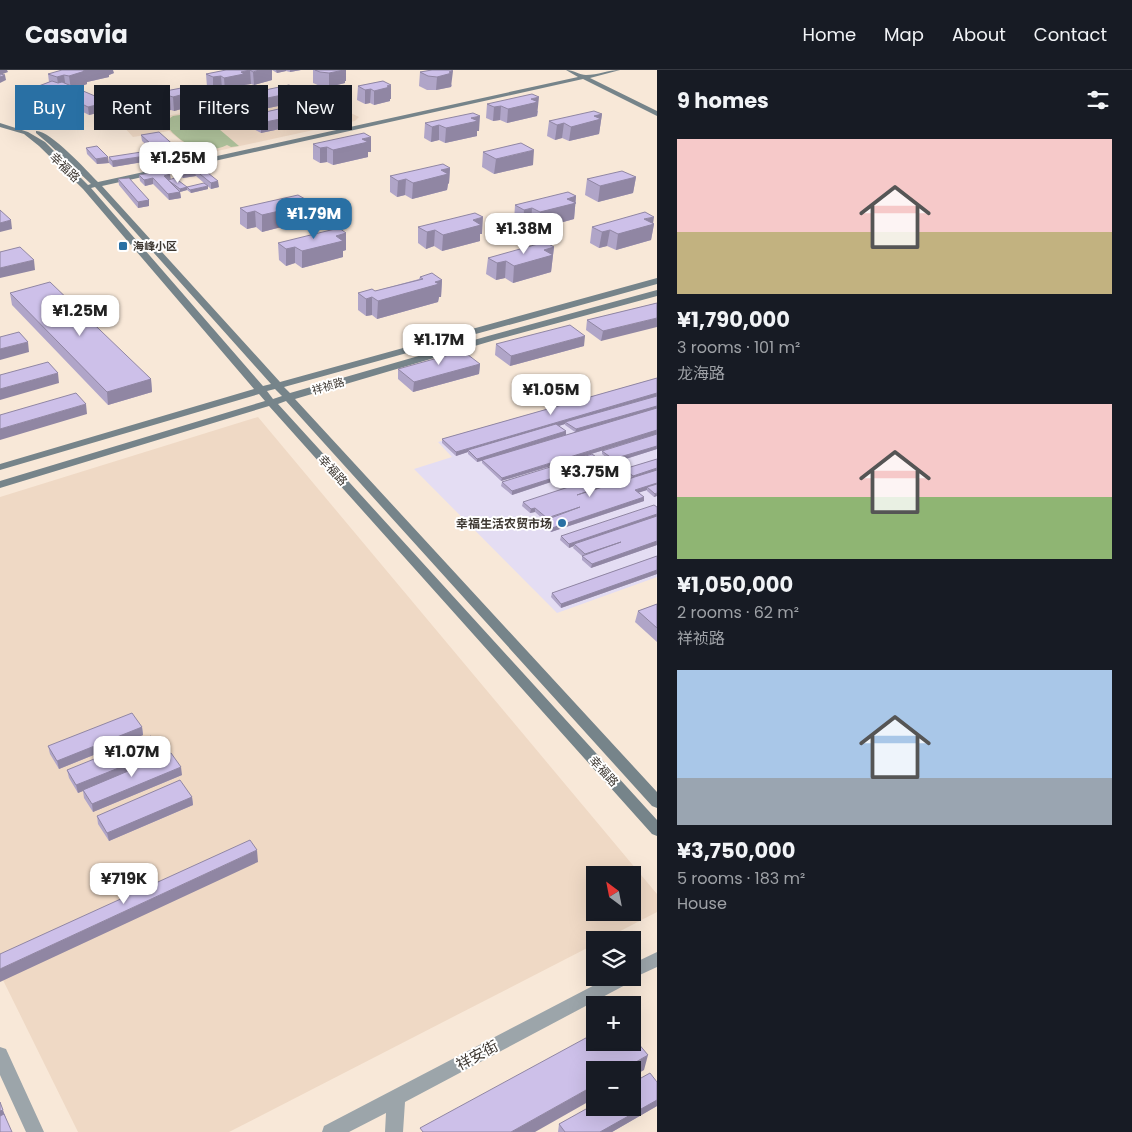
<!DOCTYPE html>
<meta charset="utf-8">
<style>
:root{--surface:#171b24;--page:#20242c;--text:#f1f3f6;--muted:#9ea1a6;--line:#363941;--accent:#2970a4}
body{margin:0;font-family:Poppins,"Noto Sans SC",sans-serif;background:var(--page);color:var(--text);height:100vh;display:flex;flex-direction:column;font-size:19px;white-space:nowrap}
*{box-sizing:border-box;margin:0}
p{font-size:16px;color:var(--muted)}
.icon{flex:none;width:28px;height:28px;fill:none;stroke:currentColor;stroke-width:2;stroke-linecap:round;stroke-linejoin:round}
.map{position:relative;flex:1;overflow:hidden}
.panel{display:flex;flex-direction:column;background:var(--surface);width:475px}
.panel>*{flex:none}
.hud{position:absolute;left:15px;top:15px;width:475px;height:45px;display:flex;gap:10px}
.needle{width:32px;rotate:328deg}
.fabs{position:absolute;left:586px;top:796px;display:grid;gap:10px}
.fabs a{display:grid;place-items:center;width:55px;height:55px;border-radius:0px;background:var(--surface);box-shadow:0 5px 20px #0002;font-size:25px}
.price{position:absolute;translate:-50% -42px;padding:0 11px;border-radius:10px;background:#fff;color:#222;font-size:16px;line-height:32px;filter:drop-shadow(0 1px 2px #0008)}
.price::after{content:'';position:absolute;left:50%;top:30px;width:15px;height:11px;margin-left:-8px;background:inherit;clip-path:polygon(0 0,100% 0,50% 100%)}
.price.active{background:var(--accent);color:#fff}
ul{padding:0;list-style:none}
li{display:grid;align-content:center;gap:10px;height:265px;padding:0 20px}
li span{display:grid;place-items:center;height:155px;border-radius:0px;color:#555}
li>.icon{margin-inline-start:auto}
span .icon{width:90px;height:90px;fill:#fffc;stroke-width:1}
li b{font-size:21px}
h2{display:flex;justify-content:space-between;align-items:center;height:60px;padding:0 20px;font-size:21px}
.tag{padding:0 18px;border-radius:0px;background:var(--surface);box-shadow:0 5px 20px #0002;font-size:18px;line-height:45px}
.tag.active{background:var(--accent);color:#fff}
header{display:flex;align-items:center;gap:30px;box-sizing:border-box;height:70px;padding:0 25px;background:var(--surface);border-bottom:1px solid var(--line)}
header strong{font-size:24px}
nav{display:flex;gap:28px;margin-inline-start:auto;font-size:18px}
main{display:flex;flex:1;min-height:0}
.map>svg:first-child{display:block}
.commercial{fill:#e4ddf3}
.built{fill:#efd9c5;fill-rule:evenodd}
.green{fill:#afc29b}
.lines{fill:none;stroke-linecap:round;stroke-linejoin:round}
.street{fill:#9ca5aa;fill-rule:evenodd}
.secondary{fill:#76848a;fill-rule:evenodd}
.wall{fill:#b0a5c8;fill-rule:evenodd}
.shaded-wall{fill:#9086a3}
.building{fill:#cdc0e9;stroke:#9086a3}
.poi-dot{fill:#2970a4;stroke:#fff;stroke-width:2}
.labels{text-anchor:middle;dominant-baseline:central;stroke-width:4;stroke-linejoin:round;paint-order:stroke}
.far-poi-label{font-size:11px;font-weight:bold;fill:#3e3832;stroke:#fff;text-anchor:start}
.far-street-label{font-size:11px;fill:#3e3832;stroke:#fff}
.street-label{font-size:12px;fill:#3e3832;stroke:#fff}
.poi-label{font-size:12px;font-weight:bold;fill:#3e3832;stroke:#fff;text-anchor:end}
.near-street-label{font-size:15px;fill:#3e3832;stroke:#fff}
</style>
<header>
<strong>Casavia</strong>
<nav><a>Home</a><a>Map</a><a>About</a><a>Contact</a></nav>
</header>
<main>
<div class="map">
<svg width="657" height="1062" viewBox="0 0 657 1062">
<rect width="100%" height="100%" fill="#f8e8d8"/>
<!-- commercial -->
<path class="commercial" d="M657 310V507L557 543 414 399 452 387 438 372Z"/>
<!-- built -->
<path class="built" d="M301 19 359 47 355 51 199 85 169 61 133 67 122 55Z
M258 347 657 824V842L603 870H595V874L229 1062H78L0 904V427ZM595 805H632V842H595Z"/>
<!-- green -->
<path class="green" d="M199 42 239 76 231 77 227 75C203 87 178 73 164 52L173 46Z"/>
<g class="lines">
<!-- street -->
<path class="street" d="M657 882V897L631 909 629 913 405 1032 403 1062H385L386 1043 349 1062H322L324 1056 608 908H632V894Z
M0 977 6 979 44 1062H26L0 1005Z"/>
<!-- secondary -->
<path class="secondary" d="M566 0C573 0 580 5 586 5 598 5 608 0 620 0L590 8 657 41V46L583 9 102 116 280 312 657 208V214L284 317 290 323 488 266 657 220V226L495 270 295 329 657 722V738L652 736 286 331 278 334 657 750V766L652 764 269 336 0 418V411L265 331 259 324 0 400V394L254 319 83 119 39 76 24 64 0 57V53L28 62 45 72 88 115 91 114 49 74 36 63V61C50 60 87 101 98 112L578 7ZM95 117 271 314 263 316 91 118ZM275 319 282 326 273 329 267 321Z"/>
</g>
<!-- wall -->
<path class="wall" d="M226 0H301L290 2 286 1 277 3 272 0V10L254 15 251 14 244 15V17L225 21 222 19 213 21 207 17 206 4Z
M313 0H346V11H345V13L329 17 320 16 313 13Z
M432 0 452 15 451 17 436 20H427L419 16 420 2Z
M114 3 109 5V7L87 12V14L76 18 110 40 89 45 67 34 37 24 36 17 49 12 48 4Z
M383 11 391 29H390V31L374 35 370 33 365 34 357 30 358 16Z
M289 15 332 48 261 63 248 56V46L291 36 288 34 220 48 209 42 208 32Z
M192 16 200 34 174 41 171 40 164 41V44L143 48 140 46 131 48 125 44 123 29Z
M487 34 538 41 537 46 507 53 500 50 493 51 486 48Z
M602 44 599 64 569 71 562 68 555 70 547 66 549 51Z
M425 53 479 61H477V66L445 73 439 70 431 72 424 68Z
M141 65 178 84 160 87 142 71Z
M313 74 371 82H368V87L333 95 327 92 320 93 313 89Z
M86 78 109 93 97 94 87 84Z
M483 82 533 95 494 104 482 97Z
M109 87 152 88 159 93 148 96 143 92 113 97 109 93Z
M196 98 219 117 211 119 196 106 183 108 178 105V102Z
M450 98 449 113 448 114 447 120 412 129 405 125 397 127 390 122V106Z
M139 105 171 109 187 117V120L180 122 181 128 169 130 153 114 145 116 140 111Z
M636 107 633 123 598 132 585 125 587 109Z
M118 109 149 130V136L138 138 119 115Z
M187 117 208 119 191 123 187 120Z
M576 126 574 149 538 159 531 154 523 156 514 151 515 135Z
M240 138 305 145 301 146V152L262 162 256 157 247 159 240 154Z
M653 153 654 154 651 170 616 180 607 176 599 178 590 173 592 157Z
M418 157 482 164H480V171L442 181 434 176 426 179 418 173Z
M346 163V180L343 181V187L302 198 295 193 286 196 279 190 278 173Z
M554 177 551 202 513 213 505 208 496 210 486 204 488 188Z
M420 207 442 210 441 227H439L438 232 377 249 372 245 366 246 358 240V223L375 221 419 209Z
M10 223 151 309 152 322 108 335 12 235Z
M657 233 601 271 586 260 587 250Z
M496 274 584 276 510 296 495 285Z
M480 294 479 304 413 322 398 309V299Z
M657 308V364L501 411 482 393V391L477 392 468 384V382L456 386 442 373V369ZM565 354V355L575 362 566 365V361L559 356Z
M657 364V379L613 393 602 384V381Z
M657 389V426L654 427 647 421V420L638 422 644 427V431L551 462 542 454 543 451 544 450 535 442 530 443 522 436 523 432 623 409 622 411 631 408 623 403 624 399Z
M602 395 512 425 501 416 502 412Z
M657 437V475L591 498 582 490V486L573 478 574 476 569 478 560 470 561 466Z
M657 486V504L561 538 551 527 552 523Z
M657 534V572L635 552 638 541Z
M142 657 143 665 59 699 50 684 48 676Z
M161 681 162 687 182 705 93 742 84 728 83 721 78 723 69 708 67 700Z
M192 727 193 735 109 771 98 754 97 746Z
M657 1012V1036L612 1062H558L559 1054Z"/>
<!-- shaded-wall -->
<path class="shaded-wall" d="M0 0H7L8 2 0 5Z
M81 0H113L114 3 109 5V7L87 12V14L71 20 69 6Z
M250 0 251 14 244 15V17L225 21 224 8 241 2Z
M259 0H272V10L254 15 253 2Z
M276 0H286V1L277 3Z
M290 0H301L290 2Z
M342 0H346V11H345V13L329 17V3Z
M453 1 451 17 436 20 437 7Z
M5 5 6 10 0 13V7Z
M64 5 66 19 59 21 57 7Z
M221 6 222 19 213 21V7Z
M391 15V29H390V31L374 35V21Z
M371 19 370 33 365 34V20Z
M199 20 200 34 174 41 173 27Z
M287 24 288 34 220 48 219 38Z
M170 26 171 40 164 41V44L143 48 142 34 160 28Z
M539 27 537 46 507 53 508 39 531 29Z
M109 32 110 40 89 45 88 37Z
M139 32 140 46 131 48 129 33Z
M501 36 500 50 493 51 494 37Z
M332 38V48L261 63V53Z
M602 44 599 64 569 71 571 57 594 46Z
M480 46 479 61H477V66L445 73 446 58 471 48Z
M564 53 562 68 555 70 557 55Z
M439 55V70L431 72 432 57Z
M371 67V82H368V87L333 95V80L362 69Z
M327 77V92L320 93V78Z
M178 79V84L160 87V82Z
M534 80 533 95 494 104 496 89Z
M152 85V91L143 90V92L113 97 112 91Z
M108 87 109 93 97 94 96 89Z
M159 91V93L148 96V93Z
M450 98 449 113 448 114 447 120 412 129 413 113 441 100Z
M195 103 196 106 183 108V105Z
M170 104 171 110 169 111 164 106Z
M636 107 633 123 598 132 600 116Z
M153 108V114L145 116 144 110Z
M406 109 405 125 397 127 398 111Z
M218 111 219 117 211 119V113Z
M208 116V119L191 123 190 120Z
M187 117V120L180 122V119Z
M180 122 181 128 169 130 168 124Z
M576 126 574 149 538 159 540 142 567 129Z
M305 129V145L301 146V152L262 162V145L294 131Z
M149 130V136L138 138V132Z
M532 138 531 154 523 156 524 140Z
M255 141 256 157 247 159V143Z
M483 147 482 164H480V171L442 181 443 165 473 150Z
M654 147 653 154H654L651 170 616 180 618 164 644 149Z
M11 150 12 159 0 162V153Z
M435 160 434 176 426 179 427 162Z
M610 160 607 176 599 178 602 162Z
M346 163V180L343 181V187L302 198V181L336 166Z
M295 177V193L286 196V179Z
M554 177 551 202 513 213 514 196 544 180Z
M34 190 35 200 0 208V198Z
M506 191 505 208 496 210 497 193Z
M442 210 441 227H439L438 232 377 249 378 231Z
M372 227V245L366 246V229Z
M657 248V257L601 271 603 261Z
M585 266 584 276 510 296 511 286Z
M28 272 29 282 0 290V279Z
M480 294 479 304 413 322 414 312Z
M58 303 59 313 0 330V319Z
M151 309 152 322 108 335 107 322Z
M657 323V326L565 352V354L470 382 468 380V382L456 386V382Z
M86 334 87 344 0 370V359Z
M657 336V340L575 363 576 359Z
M657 360V364L501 411 502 408Z
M566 361V365L477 392V389Z
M657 376V379L613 393V389Z
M603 392 602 395 512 425V421Z
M657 398V402L632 409 633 406Z
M623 409 622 413 577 425Z
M657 413V416L647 417V420L635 424V420Z
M657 423V426L654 427 655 424Z
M644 427V431L551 462 552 458Z
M535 438V442L530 443 531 439Z
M657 444V448L574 474V476L569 478V474Z
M657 471V475L591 498 592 494Z
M657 500V504L561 538V534Z
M142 657 143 665 59 699 57 691Z
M161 681 162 689 78 723 76 715Z
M181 697 182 705 93 742 92 734Z
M192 727 193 735 109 771 107 763Z
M257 780 258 792 0 912V899Z
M648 985 644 1000 632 1007V1000H622Z
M595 1015V1028L535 1062H511Z
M657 1030V1036L612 1062H600Z
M3 1040 7 1051 0 1055V1041Z"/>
<!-- building -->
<path class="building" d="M62 0H83L85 1 69 6 64 5 57 7 48 4Z
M226 0H259L253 2 250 0 241 2 244 4 224 8 221 6 213 7 206 4Z
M315 0H344L329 3 320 2Z
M432 0H451L453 1 449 2 452 3 437 7 428 6 420 2Z
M0 4 5 5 0 7Z
M52 11 58 13 62 12 109 32 88 37 66 26 36 17Z
M383 11 391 15 387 16 390 17 374 21 371 19 365 20 358 16Z
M289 15 332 38 261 53 248 46 305 33 287 24 219 38 208 32Z
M192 16 199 20 173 27 170 26 160 28 163 29 142 34 139 32 129 33 123 29Z
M532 24 539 27 531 29 538 32 508 39 501 36 494 37 487 34Z
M594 41 602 44 594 46 601 49 571 57 564 53 557 55 549 51Z
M473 43 480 46 471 48 478 51 446 58 439 55 432 57 425 53Z
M159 62 178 79 160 82 141 65Z
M364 63 371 67 362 69 368 72 333 80 327 77 320 78 313 74Z
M521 73 534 80 496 89 483 82Z
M97 76 108 87 96 89 86 78Z
M148 81 152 85 112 91 109 87Z
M154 87 159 91 148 93 143 90Z
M443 94 450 98 441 100 448 104 413 113 406 109 398 111 390 106Z
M196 98 197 100H195V103L183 105 178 102Z
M203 99 218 111 211 113 195 100Z
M165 100 170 104 164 106 180 122 168 124 153 108 144 110 139 105Z
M622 101 636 107 600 116 587 109Z
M129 108 149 130 138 132 118 109Z
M175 108 187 117 180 119 168 110Z
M204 113 208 116 190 120 187 117Z
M568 122 576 126 567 129 576 133 540 142 532 138 524 140 515 135Z
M298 125 305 129 294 131 301 136 262 145 255 141 247 143 240 138Z
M0 140 11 150 0 153Z
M645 142 654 147 644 149 654 154 618 164 610 160 602 162 592 157Z
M475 143 483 147 473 150 481 155 443 165 435 160 427 162 418 157Z
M339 158 346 163 336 166 343 171 302 181 295 177 286 179 278 173Z
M545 172 554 177 544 180 553 185 514 196 506 191 497 193 488 188Z
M20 177 34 190 0 198V182Z
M432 203 442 210 435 212 439 214 378 231 372 227 366 229 358 223 372 219 375 221 423 209 420 207Z
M50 212 151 309 107 322 10 223Z
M657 233V248L603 261 587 250Z
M570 255 585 266 511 286 496 274Z
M19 262 28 272 0 279V267Z
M463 281 480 294 414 312 398 299Z
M48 292 58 303 0 319V305Z
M657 308V323L456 382 442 369Z
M76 323 86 334 0 359V345Z
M657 326V336L576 359 565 352Z
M657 338V360L502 408 482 390Z
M556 354 566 361 477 389 468 380Z
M657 364V376L613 389 602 381Z
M592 384 603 392 512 421 502 412Z
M657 389V398L633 406 624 399Z
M657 400V413L635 420 644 427 552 458 543 451 580 437 547 448 535 438 531 439 523 432 614 402 623 409 577 425Z
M657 414V423L655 424 647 417Z
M654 435 657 437V444L569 474 561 466Z
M657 446V471L592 494 582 486 621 472 585 484 574 474Z
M657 486V500L561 534 552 523Z
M657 534V558L638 541Z
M132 643 142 657 57 691 48 676Z
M151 666 161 681 76 715 67 700Z
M171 683 181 697 92 734 83 720Z
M180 710 192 727 107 763 97 746Z
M250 770 257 780 0 899V884Z
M595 963V972H632V966L648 985 622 1000H595V1015L511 1062H423L420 1058Z
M650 1003 657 1012V1030L600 1062H565L559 1054 595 1034V1038H632V1013Z
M0 1032 3 1040 0 1041Z
M4 1044 12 1062H0V1046Z"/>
<!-- markers -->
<g class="poi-dot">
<rect x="118" y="171" width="10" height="10" rx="2.5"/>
<circle cx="562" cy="453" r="5"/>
</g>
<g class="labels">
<!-- far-poi labels -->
<g class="far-poi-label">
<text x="133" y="176">海峰小区</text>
</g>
<!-- far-street labels -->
<g class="far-street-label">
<text transform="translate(328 316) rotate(-16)">祥祯路</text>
</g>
<!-- street labels -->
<g class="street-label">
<text transform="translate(65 97) rotate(44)">幸福路</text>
<text transform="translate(333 400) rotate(48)">幸福路</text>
<text transform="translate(604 701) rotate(48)">幸福路</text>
</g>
<!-- poi labels -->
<g class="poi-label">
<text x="552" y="453">幸福生活农贸市场</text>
</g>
<!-- near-street labels -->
<g class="near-street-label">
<text transform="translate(477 985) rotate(-28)">祥安街</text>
</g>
</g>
</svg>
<div class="fabs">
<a><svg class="needle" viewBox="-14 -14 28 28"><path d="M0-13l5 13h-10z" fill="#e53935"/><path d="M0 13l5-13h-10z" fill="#9ea1a6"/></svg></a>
<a><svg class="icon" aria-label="layers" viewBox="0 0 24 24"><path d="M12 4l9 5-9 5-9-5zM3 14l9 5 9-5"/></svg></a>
<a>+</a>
<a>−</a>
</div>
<b class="price" style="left:178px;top:114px">¥1.25M</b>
<b class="price active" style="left:314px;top:170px">¥1.79M</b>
<b class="price" style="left:524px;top:185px">¥1.38M</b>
<b class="price" style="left:80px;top:267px">¥1.25M</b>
<b class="price" style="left:439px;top:296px">¥1.17M</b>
<b class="price" style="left:551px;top:346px">¥1.05M</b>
<b class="price" style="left:590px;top:428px">¥3.75M</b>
<b class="price" style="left:132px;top:708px">¥1.07M</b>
<b class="price" style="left:124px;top:835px">¥719K</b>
<div class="hud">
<a class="tag active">Buy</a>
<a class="tag">Rent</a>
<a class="tag">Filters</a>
<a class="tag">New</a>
</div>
</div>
<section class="panel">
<h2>9 homes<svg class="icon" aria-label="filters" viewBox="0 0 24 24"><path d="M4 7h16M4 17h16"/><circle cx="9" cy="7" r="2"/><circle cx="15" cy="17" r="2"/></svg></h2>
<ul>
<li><span style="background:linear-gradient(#f6c9c9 60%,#c2b280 0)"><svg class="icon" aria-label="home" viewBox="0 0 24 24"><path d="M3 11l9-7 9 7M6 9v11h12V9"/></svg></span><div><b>¥1,790,000</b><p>3 rooms · 101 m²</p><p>龙海路</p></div></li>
<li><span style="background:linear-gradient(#f6c9c9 60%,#8fb573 0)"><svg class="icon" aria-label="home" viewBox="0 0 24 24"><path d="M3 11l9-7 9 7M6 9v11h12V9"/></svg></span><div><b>¥1,050,000</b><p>2 rooms · 62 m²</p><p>祥祯路</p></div></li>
<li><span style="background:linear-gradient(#a9c7e8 70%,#9aa5b1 0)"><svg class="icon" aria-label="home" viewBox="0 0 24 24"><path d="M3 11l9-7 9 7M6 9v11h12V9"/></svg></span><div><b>¥3,750,000</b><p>5 rooms · 183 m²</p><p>House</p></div></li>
</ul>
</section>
</main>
